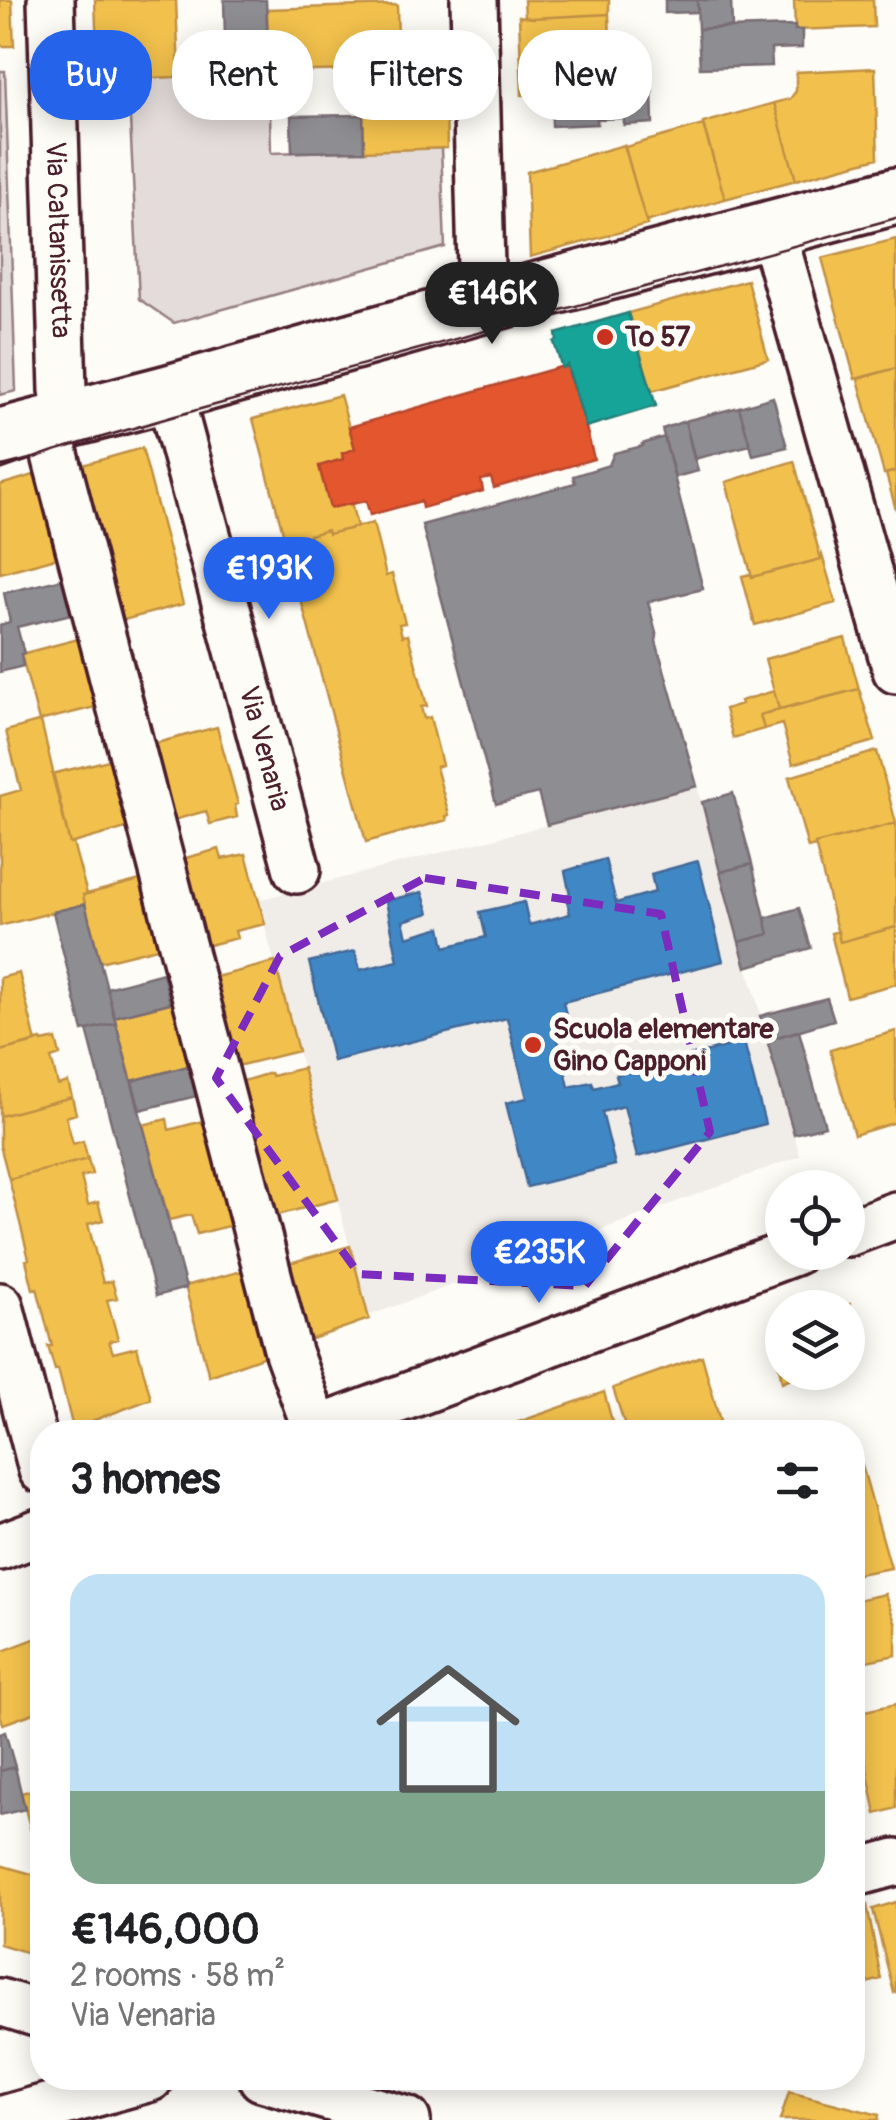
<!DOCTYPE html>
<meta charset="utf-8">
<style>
:root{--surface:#fff;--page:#f6f6f6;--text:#202124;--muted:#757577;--accent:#2563eb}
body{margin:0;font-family:Pangolin,sans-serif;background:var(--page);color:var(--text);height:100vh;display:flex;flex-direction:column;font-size:38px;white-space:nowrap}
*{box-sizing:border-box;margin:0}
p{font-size:32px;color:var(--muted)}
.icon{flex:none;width:55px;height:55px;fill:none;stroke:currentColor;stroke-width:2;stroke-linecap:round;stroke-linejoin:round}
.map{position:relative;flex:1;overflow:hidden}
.drawer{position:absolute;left:30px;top:1420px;width:835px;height:670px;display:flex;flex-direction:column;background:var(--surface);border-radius:40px;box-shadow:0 5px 25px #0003}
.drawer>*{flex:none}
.hud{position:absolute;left:30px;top:30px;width:838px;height:90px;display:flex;gap:20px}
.controls{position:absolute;left:765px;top:1170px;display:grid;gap:20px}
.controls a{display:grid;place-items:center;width:100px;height:100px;border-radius:50%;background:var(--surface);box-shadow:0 5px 25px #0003;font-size:50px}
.price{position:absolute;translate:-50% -85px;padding:0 22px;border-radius:35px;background:var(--accent);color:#fff;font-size:32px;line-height:65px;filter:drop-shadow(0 2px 5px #0008)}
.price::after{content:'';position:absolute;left:50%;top:60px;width:30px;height:22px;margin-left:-15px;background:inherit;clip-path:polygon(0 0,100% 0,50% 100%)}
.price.current{background:#222;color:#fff}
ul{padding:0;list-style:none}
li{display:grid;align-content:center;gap:20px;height:530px;padding:0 40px}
li span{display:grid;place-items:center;height:310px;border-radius:30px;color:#555}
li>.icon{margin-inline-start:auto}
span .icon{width:180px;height:180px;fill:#fffc;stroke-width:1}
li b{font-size:42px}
h2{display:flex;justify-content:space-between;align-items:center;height:120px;padding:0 40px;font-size:42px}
.chip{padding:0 35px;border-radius:40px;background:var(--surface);box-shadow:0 5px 25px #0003;font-size:35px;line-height:90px}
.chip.current{background:var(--accent);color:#fff}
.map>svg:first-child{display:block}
.built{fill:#f0ece8}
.green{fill:#e3dcda;stroke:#967e82;stroke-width:2.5}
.homes{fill:#f2c14e;stroke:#c09044;stroke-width:2.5}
.shops{fill:#e4572e;stroke:#b6462d;stroke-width:2.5}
.schools{fill:#3f88c5;stroke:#426897;stroke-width:2.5}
.public{fill:#17a398;stroke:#267b77;stroke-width:2.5}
.industry{fill:#8d8d92;stroke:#796c73;stroke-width:2.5}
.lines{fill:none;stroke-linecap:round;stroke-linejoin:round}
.minor-casing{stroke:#4a1f2b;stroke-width:52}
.tertiary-casing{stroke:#4a1f2b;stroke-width:62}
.minor{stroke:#fdfcf7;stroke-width:45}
.tertiary{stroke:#fdfcf7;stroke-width:55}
.tram{stroke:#4a1f2b;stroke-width:2.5}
.marked{fill:none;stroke:#7b2cbf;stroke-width:8;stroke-dasharray:20 12;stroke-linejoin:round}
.poi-dot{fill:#c8321e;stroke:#fdfcf7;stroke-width:4}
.labels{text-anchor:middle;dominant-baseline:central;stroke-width:10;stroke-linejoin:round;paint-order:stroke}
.street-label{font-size:28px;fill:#4a1f2b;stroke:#fdfcf7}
.poi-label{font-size:28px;font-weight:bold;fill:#4a1f2b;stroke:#fdfcf7;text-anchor:start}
</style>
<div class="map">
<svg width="896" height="2120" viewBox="0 0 896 2120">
<rect width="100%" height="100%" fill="#fdfcf7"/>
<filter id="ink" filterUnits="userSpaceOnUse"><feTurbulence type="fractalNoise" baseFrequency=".01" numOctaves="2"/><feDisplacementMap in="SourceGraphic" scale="20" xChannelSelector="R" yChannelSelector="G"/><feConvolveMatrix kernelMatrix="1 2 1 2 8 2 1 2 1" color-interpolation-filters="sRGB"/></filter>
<g filter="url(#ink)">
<!-- built -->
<path class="built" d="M697 786 800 1156 368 1316 258 900Z"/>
<!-- green -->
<path class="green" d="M0 71H5L16 391 0 395Z
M269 72 271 153 441 148 445 247 174 323 139 299 128 79Z"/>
<!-- homes -->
<path class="homes" d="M0 0H12L14 46H0Z
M95 0H176L179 74 174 77 106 80 98 76Z
M524 0H609V14L532 18 525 16Z
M794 0H873L874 27 795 30Z
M397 5 398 40H379L360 48 362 70 269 72 267 9Z
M609 14 612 92 522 95 519 16 532 18Z
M445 63 447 148 364 151 362 66Z
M875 68 878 158 796 180 774 103 790 99 796 91V72Z
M774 103 796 180 725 199 703 123Z
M703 125 725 199 646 222 625 147Z
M624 145 647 225 530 257 527 172Z
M896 239V368L855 379 822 258Z
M747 280 768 359 652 391 628 313Z
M896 368V471L884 474 858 379Z
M340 395 355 449 342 453 343 459 319 466 330 508 351 502 357 527 328 534 327 530 309 535 310 538 286 544 253 419Z
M142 448 183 604 120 621 79 466Z
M794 461 821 559 752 577 726 482Z
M896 471V510L886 474Z
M37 474 56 558 0 573V485Z
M373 523 386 576 392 574 405 623 399 624 402 636 408 635 427 706 421 707 424 719 430 717 442 765 436 767 449 815 446 816 447 820 366 842 286 544 310 538 309 535 327 530 328 534Z
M822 555 836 603 755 625 742 576 751 574 752 577 821 559Z
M82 638 99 706 39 721 21 654Z
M845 638 859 689 779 709 765 659Z
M859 689 875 741 793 764 782 724 764 729 760 715Z
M774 691 779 709 760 715 764 729 733 738 725 709 741 704 740 701Z
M41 721 70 844 73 843 87 894 83 895 85 904 0 926V796L21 790 6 731Z
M217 727 238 804 235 805 237 817 210 824 206 811 170 821 149 745Z
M877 751 896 823 815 844V846L808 848 789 777Z
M113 759 130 827 70 844 52 774Z
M896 823V927L840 942 815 844Z
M219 849 222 859 246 854 265 924 235 931 237 938 205 946 182 859Z
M144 879 161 947 100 962 83 895Z
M896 927V984L847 997 831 933 838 931 840 942Z
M275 962 298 1051 237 1066 212 978Z
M19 973 36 1042 0 1051V978Z
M173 1002 188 1066 132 1081 114 1017Z
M896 1031V1122L854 1135 830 1050Z
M56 1039 60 1055 51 1058 58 1085 68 1082 72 1097 0 1116V1051L41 1040 42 1042Z
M303 1068 338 1199 278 1215 243 1081 270 1073 272 1076Z
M72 1097 76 1114 66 1117 73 1144 83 1141 88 1159 9 1179 0 1145V1116Z
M167 1119 169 1130 206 1120 236 1224 197 1234 191 1215 169 1220 143 1125Z
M88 1159 92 1174 81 1177 88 1205 98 1202 103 1220 88 1224 103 1283 112 1281 117 1298 107 1300 118 1339 109 1341 113 1353 137 1347 151 1399 73 1428 58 1369 55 1370 48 1346H52L37 1288 33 1289 26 1260 29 1259 9 1179Z
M350 1246 369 1319 309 1340 289 1263Z
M242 1271 265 1356 209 1376 185 1286Z
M850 1304 864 1349 848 1356V1308H842Z
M782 1332V1372H805L782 1382 773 1336Z
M702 1356 723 1432H627L613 1388Z
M604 1392 615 1432H509L507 1426Z
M861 1462 891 1568 852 1575V1464Z
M885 1594 896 1625V1655L852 1664V1601Z
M42 1636V1710L3 1724 0 1713V1652Z
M896 1704V1808L876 1814 856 1713Z
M42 1787V1849L36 1851 21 1793Z
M0 1865 42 1877V1957L0 1944Z
M896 1902V1992L894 1993 873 1909Z
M867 1905 881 1979 852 1987V1908Z
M464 2078H520L491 2085Z
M789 2092 879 2115 878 2120H780Z"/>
<!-- shops -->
<path class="shops" d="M567 365 573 389 576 388 594 459 494 488 491 478 481 480 483 491 422 508 421 501 370 515 366 501 330 508 319 466 343 459 342 453 355 449 349 427Z"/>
<!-- schools -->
<path class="schools" d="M605 859 616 903 655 892 651 874 698 861 723 961 563 1002 566 1015 553 1018 569 1087 592 1082 594 1088 618 1082 616 1075 744 1042 765 1124 637 1157 624 1106 602 1112 615 1165 527 1187 506 1103 527 1098 507 1018 333 1061 309 962 355 951 360 970 398 961 386 901 422 892 429 913 403 921 407 937 441 927 445 947 486 937 480 912 524 902 529 925 570 914 566 895 570 894 565 871Z"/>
<!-- public -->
<path class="public" d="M628 313 656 406 586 427 567 365 562 368 554 342 557 340 556 334Z"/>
<!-- industry -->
<path class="industry" d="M224 0H266L269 72 226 75Z
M665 0H697L698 12 665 13Z
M697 0H731L732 27 698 29Z
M795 26V30H802V48L771 49 772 66 700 68 698 29Z
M652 90 653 123 624 125 623 92Z
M596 92 597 124 552 126 551 94Z
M596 92H623L624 118 597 119Z
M363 115 364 151 292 152 291 116Z
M773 397 787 447 753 455 739 407Z
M739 407 750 445 694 459 685 421Z
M685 421 698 471 675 477 662 429Z
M664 437 703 589 648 602 657 636 656 641 697 786 547 825 538 793 496 804 422 525 575 483 573 476 609 465 614 453 643 446 642 444Z
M63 579 71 614 17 627 24 653 21 654 23 666 0 672V625L10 622 4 593Z
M733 793 752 864 720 872 702 802Z
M752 864 769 934 739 942 720 872Z
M85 904 116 1023 83 1031 53 912Z
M799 908 811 948 746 967 739 942 769 934 765 918Z
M163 973 170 1003 114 1017 107 988Z
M827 998 834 1020 767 1040 760 1016Z
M116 1023 186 1288 156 1296 87 1030Z
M799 1031 825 1126 794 1134 767 1040Z
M188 1066 196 1096 140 1110 132 1081Z
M5 1732 15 1767 0 1771V1734Z
M15 1767 25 1809 0 1815V1771Z"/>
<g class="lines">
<defs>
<g id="minor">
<path id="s1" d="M51 0 63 390 68 419"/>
<path d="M474 0 482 305"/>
<path d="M772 230 896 670"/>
<path id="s2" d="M169 393 297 870"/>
<path d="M47 424 288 1352 317 1432"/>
<path d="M848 1233 896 1215"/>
<path d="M0 1306 42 1470"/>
<path d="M311 1432 794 1252"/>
<path d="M0 1547 42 1531"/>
<path d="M852 1874 896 1862"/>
<path d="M0 2002 42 2015"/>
<path d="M262 2078 407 2120"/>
<path d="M0 2120 150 2078"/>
</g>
<path id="tertiary" d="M0 437 169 393 482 305 896 196"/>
</defs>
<!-- minor casing -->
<use href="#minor" class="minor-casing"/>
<!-- tertiary casing -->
<use href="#tertiary" class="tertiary-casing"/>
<!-- minor -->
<use href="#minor" class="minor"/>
<!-- tertiary -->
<use href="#tertiary" class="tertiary"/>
<!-- tram -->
<path class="tram" d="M0 470 54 451 175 416 896 218"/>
</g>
</g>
<!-- marked area -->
<path class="marked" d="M425 878 661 914 710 1132 585 1286 359 1274 216 1078 280 956Z"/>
<!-- markers -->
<g class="poi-dot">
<circle cx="605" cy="337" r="10"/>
<circle cx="533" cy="1045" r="10"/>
</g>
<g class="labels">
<!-- street labels -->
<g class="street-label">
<text stroke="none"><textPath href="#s1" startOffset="240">Via Caltanissetta</textPath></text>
<text stroke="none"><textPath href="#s2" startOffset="368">Via Venaria</textPath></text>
</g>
<!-- poi labels -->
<g class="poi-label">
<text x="625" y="337">To 57</text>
<text x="553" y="1029">Scuola elementare<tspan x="553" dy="32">Gino Capponi</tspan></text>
</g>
</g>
</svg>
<div class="controls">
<a><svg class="icon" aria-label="locate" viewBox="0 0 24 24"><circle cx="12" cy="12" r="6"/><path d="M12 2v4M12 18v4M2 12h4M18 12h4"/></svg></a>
<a><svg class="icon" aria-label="layers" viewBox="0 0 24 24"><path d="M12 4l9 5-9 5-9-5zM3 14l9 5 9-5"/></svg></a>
</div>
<b class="price current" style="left:492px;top:347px">€146K</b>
<b class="price" style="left:269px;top:622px">€193K</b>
<b class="price" style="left:539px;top:1306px">€235K</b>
<div class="hud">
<a class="chip current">Buy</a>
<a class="chip">Rent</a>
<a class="chip">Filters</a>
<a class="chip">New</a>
</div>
<section class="drawer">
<h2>3 homes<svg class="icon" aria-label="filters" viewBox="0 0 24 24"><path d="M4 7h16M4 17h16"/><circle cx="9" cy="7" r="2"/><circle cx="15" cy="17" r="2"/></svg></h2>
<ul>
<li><span style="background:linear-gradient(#bfe0f5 70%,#7fa58c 0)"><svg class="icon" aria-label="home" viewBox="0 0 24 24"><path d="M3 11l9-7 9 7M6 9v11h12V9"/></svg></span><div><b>€146,000</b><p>2 rooms · 58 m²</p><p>Via Venaria</p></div></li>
</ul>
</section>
</div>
